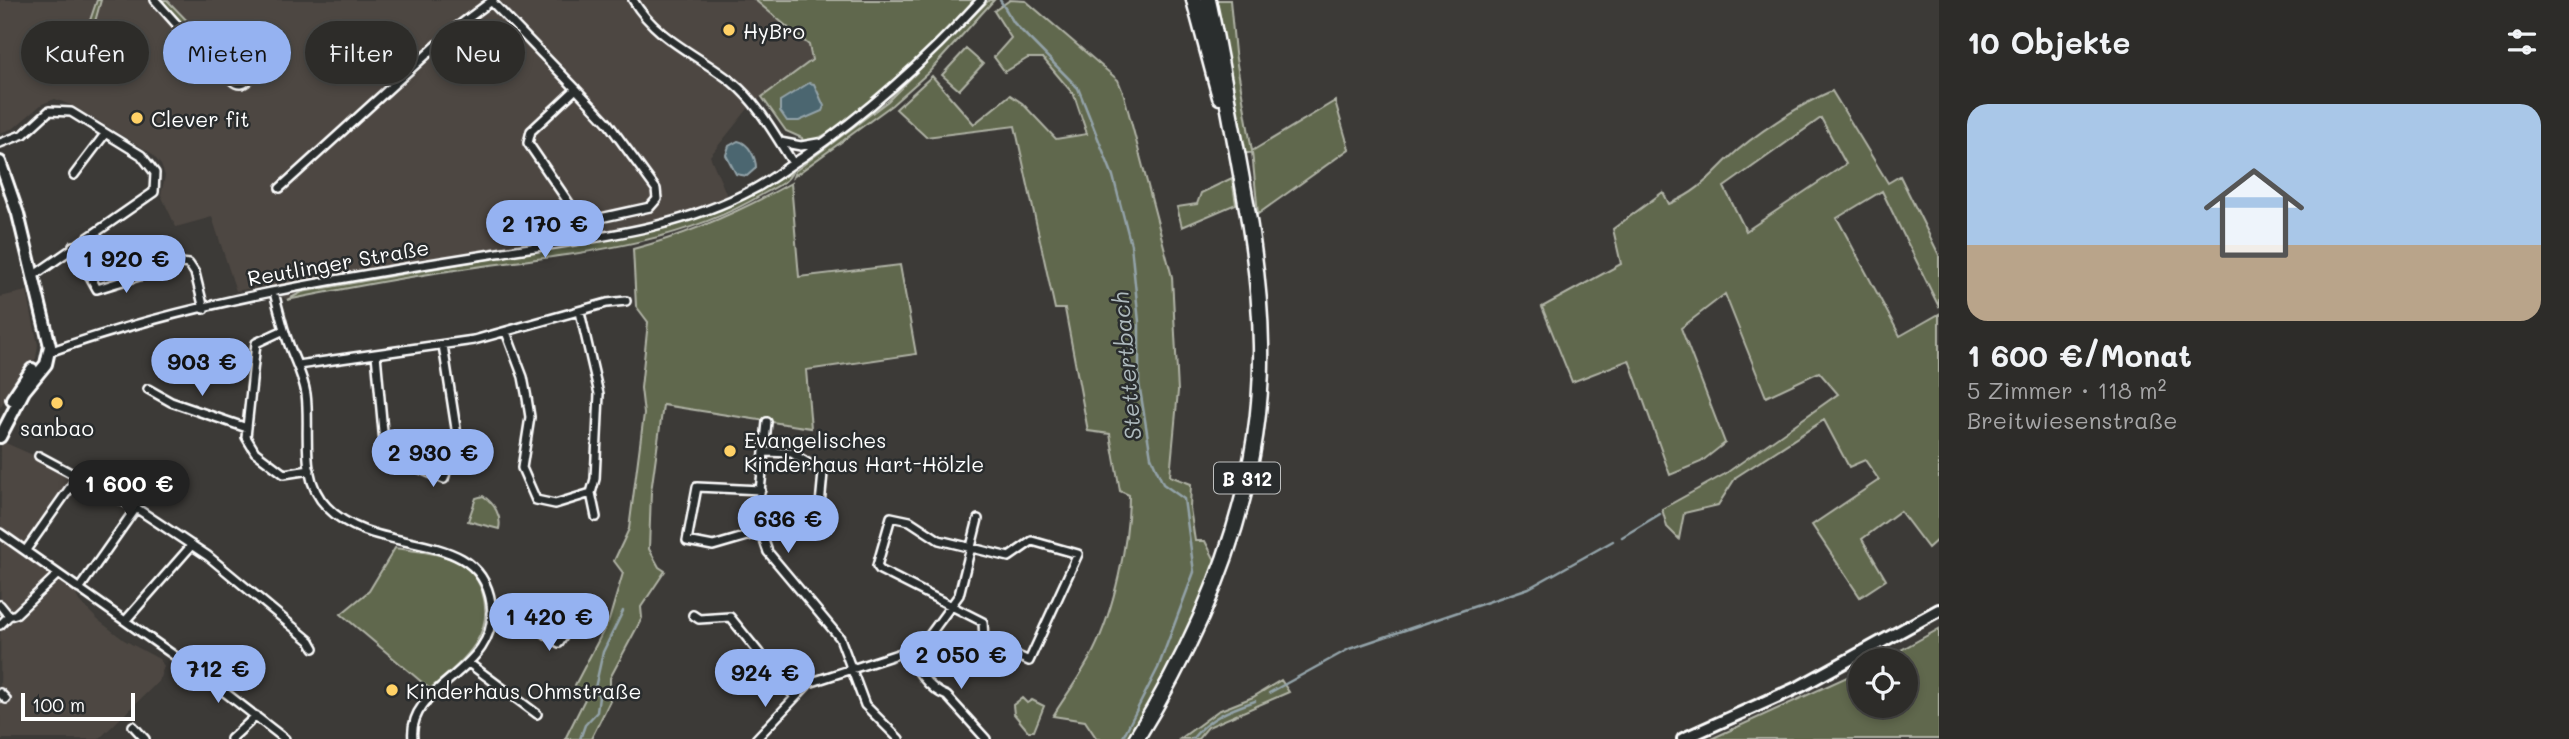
<!DOCTYPE html>
<html lang="de">
<meta charset="utf-8">
<style>
:root{--surface:#2d2c29;--page:#393835;--text:#f1f3f6;--muted:#a7a7a8;--line:#484846;--accent:#95b2f1}
body{margin:0;font-family:Mali,sans-serif;background:var(--page);color:var(--text);height:100vh;display:flex;flex-direction:column;font-size:26px;white-space:nowrap}
*{box-sizing:border-box;margin:0}
p{font-size:23px;color:var(--muted)}
.icon{flex:none;width:38px;height:38px;fill:none;stroke:currentColor;stroke-width:2;stroke-linecap:round;stroke-linejoin:round}
.map{position:relative;flex:1;overflow:hidden}
.side{display:flex;flex-direction:column;background:var(--surface);width:630px}
.side>*{flex:none}
.top-card{position:absolute;left:21px;top:21px;width:665px;height:63px;display:flex;gap:14px}
.tools{position:absolute;left:1848px;top:648px;display:grid;gap:14px}
.tools a{display:grid;place-items:center;width:70px;height:70px;border-radius:50%;background:var(--surface);box-shadow:0 4px 10px #0003,0 0 0 2px var(--line);font-size:35px}
.scale{position:absolute;left:21px;bottom:18px;width:114px;box-sizing:border-box;padding-left:7px;border:4px solid #fff;border-top:0;font-size:19px;line-height:24px;white-space:nowrap;color:#fff;-webkit-text-stroke:5px #2a2d2e;paint-order:stroke}
.price{position:absolute;translate:-50% -60px;padding:0 16px;border-radius:24px;background:var(--accent);color:#111;font-size:23px;line-height:46px;filter:drop-shadow(0 2px 4px #0008)}
.price::after{content:'';position:absolute;left:50%;top:42px;width:21px;height:16px;margin-left:-10px;background:inherit;clip-path:polygon(0 0,100% 0,50% 100%)}
.price.on{background:#222;color:#fff}
ul{padding:0;list-style:none}
li{display:grid;align-content:center;gap:14px;height:371px;padding:0 28px}
li+li{border-top:2px solid var(--line)}
li span{display:grid;place-items:center;height:217px;border-radius:21px;color:#555}
li>.icon{margin-inline-start:auto}
span .icon{width:126px;height:126px;fill:#fffc;stroke-width:1}
li b{font-size:30px}
h2{display:flex;justify-content:space-between;align-items:center;height:84px;padding:0 28px;font-size:30px}
.chip{padding:0 24px;border-radius:32px;background:var(--surface);box-shadow:0 4px 10px #0003,0 0 0 2px var(--line);font-size:24px;line-height:63px}
.chip.on{background:var(--accent);color:#111}
main{display:flex;flex:1;min-height:0}
.map>svg:first-child{display:block}
.built{fill:#4d4742}
.green{fill:#61674d;stroke:#b0b3a6;stroke-width:2;fill-rule:evenodd}
.water{fill:#4b666f;stroke:#93a3a9;stroke-width:2}
.lines{fill:none;stroke-linecap:round;stroke-linejoin:round}
.stream{stroke:#93a3a9;stroke-width:2.5}
.street-casing{stroke:#fff;stroke-width:12}
.secondary-casing{stroke:#fff;stroke-width:16}
.highway-casing{stroke:#fff;stroke-width:19}
.street{stroke:#2a2d2e;stroke-width:7}
.secondary{stroke:#2a2d2e;stroke-width:10}
.highway{stroke:#2a2d2e;stroke-width:14}
.poi-dot{fill:#ffd166;stroke:#2a2d2e;stroke-width:2.5}
.labels{text-anchor:middle;dominant-baseline:central;stroke-width:5;stroke-linejoin:round;paint-order:stroke}
.shield{fill:#2a2d2e;stroke:#bfc0c0;stroke-width:2}
.shield-label{font-size:19px;font-weight:bold;fill:#fff}
.poi-label{font-size:21px;fill:#fff;stroke:#2a2d2e;text-anchor:start}
.street-label{font-size:21px;fill:#fff;stroke:#2a2d2e}
.water-label{font-size:23px;font-style:italic;fill:#aebabe;stroke:#2a2d2e}
</style>
<main>
<div class="map">
<svg width="1939" height="739" viewBox="0 0 1939 739">
<rect width="100%" height="100%" fill="#3c3a37"/>
<filter id="ink" filterUnits="userSpaceOnUse"><feTurbulence type="fractalNoise" baseFrequency=".0143" numOctaves="2"/><feDisplacementMap in="SourceGraphic" scale="14" xChannelSelector="R" yChannelSelector="G"/><feConvolveMatrix kernelMatrix="1 2 1 2 8 2 1 2 1" color-interpolation-filters="sRGB"/></filter>
<g filter="url(#ink)">
<!-- built -->
<path class="built" d="M0 0H755L809 45 812 59 751 105 710 156 731 205 698 219 630 236 424 269 302 292 287 300 263 286 236 291 212 217 176 227 161 195 165 176 161 165 151 153 73 106 55 99 42 104 14 128 0 133Z
M27 291 38 345 36 358 15 386 11 387 0 408V297Z
M1 441 76 474 23 552 71 585 79 601 98 620 124 640 159 659 164 666 159 681 99 739H0Z"/>
<!-- green -->
<path class="green" d="M97 0H101L90 40 120 60 119 65 87 45 74 83 69 82Z
M163 0H167L194 28 241 57C221 60 166 19 163 0Z
M755 0H974C938 40 854 132 803 143L802 138 786 131 762 97 812 60 809 45Z
M989 0H994L929 72 892 105 793 177 795 171 888 101Z
M1010 0 1026 1 1118 80 1124 95 1172 277 1178 391 1170 476 1191 484 1190 508 1195 541H1205L1218 566 1171 665 1127 739H1097L1085 721 1053 716C1066 695 1082 674 1093 652 1114 610 1129 541 1129 495L1120 491 1110 434 1088 431 1065 309H1055L1015 126 926 137 896 109 932 76 974 124 1010 95 1022 103 1056 139 1087 134 1074 95 1043 58H1028L1005 72 994 57 1011 38 994 11Z
M1215 0H1230L1235 53 1252 151 1335 101 1349 149 1258 214 1252 152 1244 154Z
M966 49 983 64 959 90 942 75Z
M1832 91 1888 183 1900 176 1939 255V307L1882 191 1837 218 1900 336 1939 314V538L1928 548 1900 511 1862 539 1886 580 1860 597 1812 525 1879 480 1865 460 1849 467 1824 420 1736 477 1718 505 1684 513 1679 539 1667 527 1662 509 1725 474 1838 394 1819 372 1766 397 1725 294 1681 328 1725 443 1701 462 1670 475 1629 360 1572 382 1542 307 1621 264 1613 229 1663 192 1669 204C1696 193 1708 179 1728 159 1752 136 1802 103 1832 91ZM1821 118 1846 164 1746 231 1724 187Z
M792 172C788 183 773 188 763 194 662 255 537 255 423 275 378 282 332 291 287 300L302 292 669 227 731 205Z
M1232 178 1236 204 1182 227 1177 207 1197 204 1201 193Z
M791 183 799 277 900 265 916 354 806 370 811 428 663 405 651 492 649 549 659 567 665 571 641 607 642 618 610 678V701L591 739H565L585 699 575 685 609 620 623 573 614 561 629 529 644 414 641 388 648 322 636 306 633 249C690 234 739 212 791 183Z
M483 496C494 503 502 516 499 529L468 521 476 498Z
M395 548C414 551 436 552 454 560 467 565 478 578 482 591 497 637 460 663 430 689L341 614 369 591Z
M1939 629V739H1711L1860 671V705H1906V660H1883Z
M1281 680 1289 692 1208 727 1198 739H1180L1218 711 1253 697Z
M1022 698 1027 703 1032 700 1044 706 1034 731H1028L1014 714 1013 705Z"/>
<!-- water -->
<path class="water" d="M809 83 814 84 824 106 822 111 799 121H787L780 111V101Z
M738 141C749 143 756 158 756 168L747 176 736 174 726 155 729 146Z"/>
<g class="lines">
<!-- stream -->
<path class="stream" d="M1000 0 1014 23 1078 88 1113 176 1131 245 1139 322V383L1151 457 1163 484 1184 499 1194 572 1158 668 1122 739
M1622 537 1660 514
M1269 693 1349 649 1529 588 1613 541
M580 739 585 725 597 712 599 697 595 688 603 652 623 611
M1192 739C1210 717 1229 710 1255 701"/>
<defs>
<path id="street" d="M155 0 180 28 232 68
M633 0C657 40 697 54 732 82 758 103 775 135 793 163
M491 1 576 89 531 131 528 143 582 222 650 207 657 199 656 189 607 122 576 89
M230 74a10 10 0 1 1 20 0a10 10 0 1 1-20 0Z
M780 142 801 146 818 143
M0 143 24 134 49 111 71 112 141 155 155 173 154 192 33 276
M74 175 105 134
M280 188 458 26 493 0
M73 246 97 289 181 263 189 264 195 273 204 309
M274 292C278 308 282 324 287 339 293 358 303 374 306 394 311 430 298 478 327 507 377 559 479 525 491 603 502 672 406 683 413 739
M284 330 256 343 246 437 255 452 284 474 310 470
M506 332 523 377 527 398 530 417 522 468 536 500 555 504 591 493 595 479 599 394 580 312
M49 352C195 300 351 276 504 252 589 238 676 231 754 189 771 180 787 167 803 157 870 111 926 60 981 0
M376 354 385 454 444 479 457 435 443 345
M298 365 474 340 607 303 626 301
M148 389 171 402 247 428
M767 422 758 511 761 532 768 552 840 638 865 705 899 739
M39 456 136 508 208 556 310 641 314 648
M761 490 697 487 687 541 713 546 761 532 784 521 819 515 823 473 792 453 765 452
M591 493 596 517
M891 517 910 521 939 540 1009 557 1032 541 1078 554 1029 661 984 641 983 622 880 570 877 566Z
M0 533 209 680 285 739
M26 550 79 475
M79 589 136 508
M0 605 9 616
M491 613 519 615 559 643 568 629 572 610
M693 615 699 619 730 617 794 696
M126 620 192 545
M0 625 9 616 16 614 58 574
M907 651C916 668 927 689 947 696L986 739
M470 664 537 714
M0 693 6 699
M133 726 145 739
M231 739 256 716
M756 739 809 683 907 651 929 636 959 595 978 519"/>
<path id="secondary" d="M0 162 18 214 50 346 46 364 24 391 0 437
M12 399 32 369
M1683 739 1801 686 1939 610"/>
<path id="highway" d="M1194 0 1220 97
M1136 739C1209 621 1264 487 1261 345 1260 274 1247 206 1234 136 1225 90 1218 45 1208 0"/>
</defs>
<!-- street casing -->
<use href="#street" class="street-casing"/>
<!-- secondary casing -->
<use href="#secondary" class="secondary-casing"/>
<!-- highway casing -->
<use href="#highway" class="highway-casing"/>
<!-- street -->
<use href="#street" class="street"/>
<!-- secondary -->
<use href="#secondary" class="secondary"/>
<!-- highway -->
<use href="#highway" class="highway"/>
</g>
</g>
<!-- markers -->
<g class="poi-dot">
<circle cx="729" cy="30" r="7"/>
<circle cx="137" cy="118" r="7"/>
<circle cx="57" cy="403" r="7"/>
<circle cx="730" cy="451" r="7"/>
<circle cx="392" cy="690" r="7"/>
</g>
<g class="labels">
<!-- shield labels -->
<rect class="shield" x="1214" y="462.5" width="66" height="31" rx="5"/>
<g class="shield-label">
<text x="1247" y="478">B 312</text>
</g>
<!-- poi labels -->
<g class="poi-label">
<text x="743" y="30">HyBro</text>
<text x="151" y="118">Clever fit</text>
<text x="57" y="427" text-anchor="middle">sanbao</text>
<text x="744" y="439">Evangelisches<tspan x="744" dy="24">Kinderhaus Hart-Hölzle</tspan></text>
<text x="406" y="690">Kinderhaus Ohmstraße</text>
</g>
<!-- street labels -->
<g class="street-label">
<text transform="translate(338 262) rotate(-10)">Reutlinger Straße</text>
</g>
<!-- water labels -->
<g class="water-label">
<text transform="translate(1126 366) rotate(-95)">Stettertbach</text>
</g>
</g>
</svg>
<div class="tools">
<a><svg class="icon" aria-label="locate" viewBox="0 0 24 24"><circle cx="12" cy="12" r="6"/><path d="M12 2v4M12 18v4M2 12h4M18 12h4"/></svg></a>
</div>
<div class="scale">100 m</div>
<b class="price" style="left:545px;top:260px">2 170 €</b>
<b class="price" style="left:126px;top:295px">1 920 €</b>
<b class="price" style="left:202px;top:398px">903 €</b>
<b class="price" style="left:433px;top:489px">2 930 €</b>
<b class="price on" style="left:129px;top:520px">1 600 €</b>
<b class="price" style="left:788px;top:555px">636 €</b>
<b class="price" style="left:549px;top:653px">1 420 €</b>
<b class="price" style="left:961px;top:691px">2 050 €</b>
<b class="price" style="left:218px;top:705px">712 €</b>
<b class="price" style="left:765px;top:709px">924 €</b>
<div class="top-card">
<a class="chip">Kaufen</a>
<a class="chip on">Mieten</a>
<a class="chip">Filter</a>
<a class="chip">Neu</a>
</div>
</div>
<section class="side">
<h2>10 Objekte<svg class="icon" aria-label="filters" viewBox="0 0 24 24"><path d="M4 7h16M4 17h16"/><circle cx="9" cy="7" r="2"/><circle cx="15" cy="17" r="2"/></svg></h2>
<ul>
<li><span style="background:linear-gradient(#a9c7e8 65%,#b9a48a 0)"><svg class="icon" aria-label="home" viewBox="0 0 24 24"><path d="M3 11l9-7 9 7M6 9v11h12V9"/></svg></span><div><b>1 600 €/Monat</b><p>5 Zimmer · 118 m²</p><p>Breitwiesenstraße</p></div></li>
</ul>
</section>
</main>
